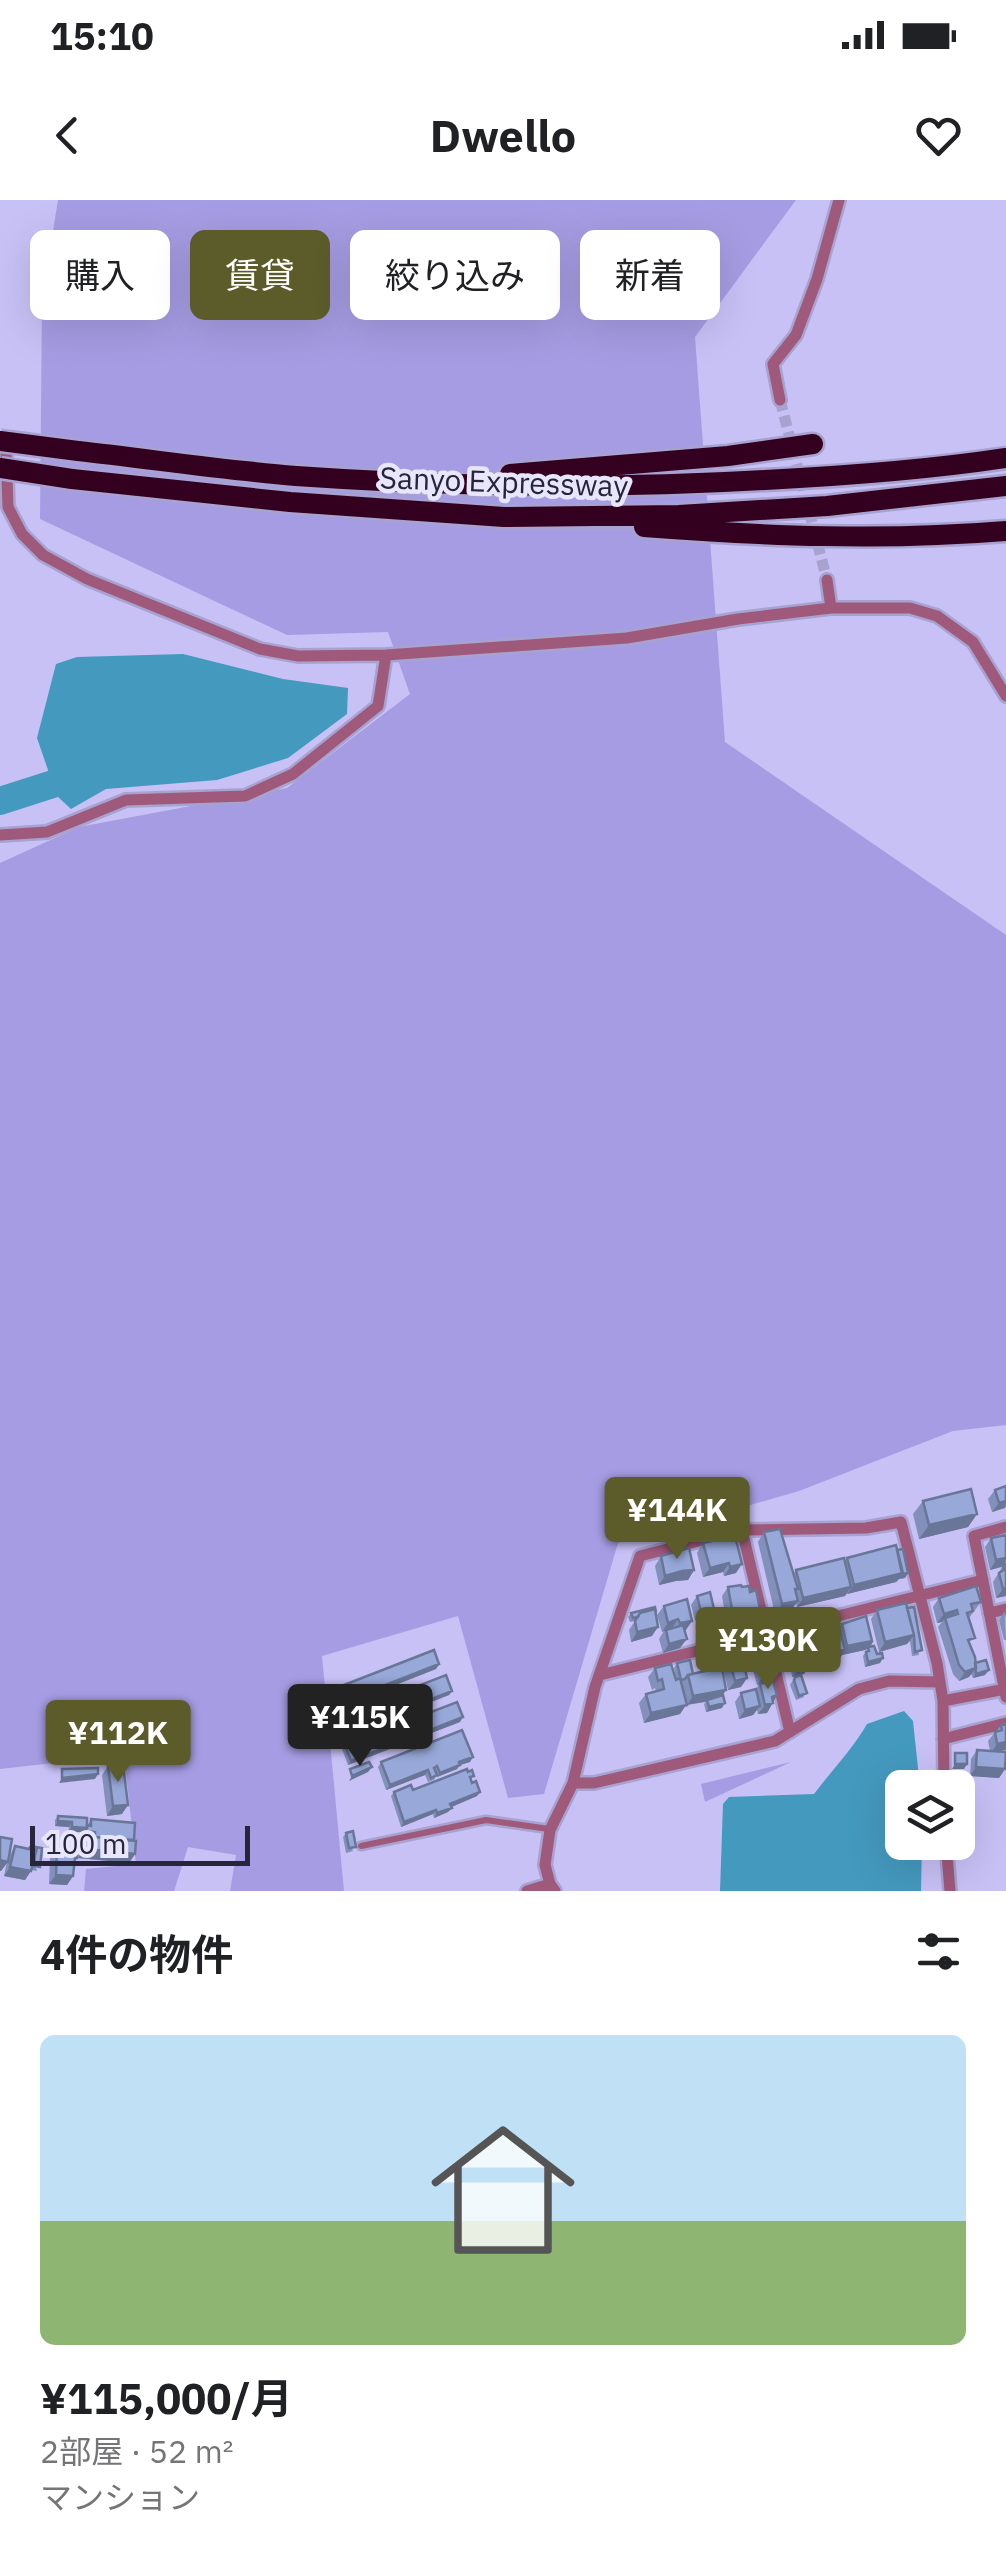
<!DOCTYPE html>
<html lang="ja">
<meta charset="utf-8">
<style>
:root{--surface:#fff;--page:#f2f2f2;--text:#202124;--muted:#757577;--accent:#5b5c29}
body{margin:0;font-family:"IBM Plex Sans","Noto Sans JP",sans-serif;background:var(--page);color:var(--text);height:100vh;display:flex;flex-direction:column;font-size:38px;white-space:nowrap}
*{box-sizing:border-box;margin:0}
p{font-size:32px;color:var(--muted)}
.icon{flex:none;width:55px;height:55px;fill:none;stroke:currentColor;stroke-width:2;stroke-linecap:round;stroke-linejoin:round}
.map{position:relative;height:1691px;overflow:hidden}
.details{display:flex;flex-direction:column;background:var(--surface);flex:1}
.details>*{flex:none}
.hud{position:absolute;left:30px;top:30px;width:948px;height:90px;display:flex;gap:20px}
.fabs{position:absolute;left:885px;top:1570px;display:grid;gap:20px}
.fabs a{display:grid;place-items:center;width:90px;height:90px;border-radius:15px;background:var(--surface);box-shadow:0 10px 40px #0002;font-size:50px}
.scale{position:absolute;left:30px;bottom:25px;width:220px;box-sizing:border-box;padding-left:10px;border:5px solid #272539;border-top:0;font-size:28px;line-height:35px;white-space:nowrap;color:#272539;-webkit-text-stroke:8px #e8e6fc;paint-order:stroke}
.price{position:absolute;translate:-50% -85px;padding:0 22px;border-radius:10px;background:var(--accent);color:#fff;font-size:32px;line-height:65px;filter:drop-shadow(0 2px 5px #0008)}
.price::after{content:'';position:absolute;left:50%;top:60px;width:30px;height:22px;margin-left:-15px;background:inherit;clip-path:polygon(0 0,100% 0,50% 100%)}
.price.on{background:#222;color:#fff}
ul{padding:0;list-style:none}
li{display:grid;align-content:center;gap:20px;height:530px;padding:0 40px}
li span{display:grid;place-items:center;height:310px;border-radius:15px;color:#555}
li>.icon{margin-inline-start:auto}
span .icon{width:180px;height:180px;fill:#fffc;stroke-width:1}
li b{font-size:42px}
h2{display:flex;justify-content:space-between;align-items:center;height:120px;padding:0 40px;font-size:42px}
.tag{padding:0 35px;border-radius:15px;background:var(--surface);box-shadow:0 10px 40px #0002;font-size:35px;line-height:90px}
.tag.on{background:var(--accent);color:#fff}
.status{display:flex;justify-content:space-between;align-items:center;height:70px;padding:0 50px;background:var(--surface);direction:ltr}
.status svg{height:28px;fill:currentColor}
header{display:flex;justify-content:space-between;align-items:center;height:130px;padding:0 40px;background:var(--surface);font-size:45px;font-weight:800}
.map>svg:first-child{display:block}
.green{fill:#a69ce3}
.water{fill:#4499be}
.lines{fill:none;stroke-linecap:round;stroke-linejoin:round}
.river{stroke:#4499be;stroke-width:28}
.street-tunnel{stroke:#a7a2d0;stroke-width:11;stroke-dasharray:11 5.5;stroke-linecap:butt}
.lane-casing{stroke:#a7a2d0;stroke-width:11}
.street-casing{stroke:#a7a2d0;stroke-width:16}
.highway-casing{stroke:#a7a2d0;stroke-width:25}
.lane{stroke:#9e597b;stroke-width:6}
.street{stroke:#9e597b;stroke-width:11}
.highway{stroke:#34001f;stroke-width:20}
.highway-bridge-casing{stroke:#a7a2d0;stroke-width:25;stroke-linecap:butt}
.highway-bridge{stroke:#34001f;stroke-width:20}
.wall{fill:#8290bb}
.shaded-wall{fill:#6a7698}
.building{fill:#97a8d9;stroke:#6a7698;stroke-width:2.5}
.labels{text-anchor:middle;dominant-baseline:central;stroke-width:9;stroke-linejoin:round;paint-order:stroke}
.street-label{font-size:30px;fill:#272539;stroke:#e8e6fc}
</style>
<div class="status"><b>15:10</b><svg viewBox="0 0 49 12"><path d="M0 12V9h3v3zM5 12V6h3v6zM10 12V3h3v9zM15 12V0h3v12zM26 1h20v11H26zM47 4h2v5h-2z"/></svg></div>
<header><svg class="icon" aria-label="back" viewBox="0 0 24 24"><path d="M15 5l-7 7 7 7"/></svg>Dwello<svg class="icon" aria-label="heart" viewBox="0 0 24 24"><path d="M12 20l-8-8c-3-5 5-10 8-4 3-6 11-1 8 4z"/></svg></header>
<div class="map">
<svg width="1006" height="1691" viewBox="0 0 1006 1691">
<rect width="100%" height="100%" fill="#c7c1f6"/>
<!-- green -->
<path class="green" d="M58 0H796L695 137 725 542 1006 735V1225L953 1231 799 1291 618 1343 544 1594 508 1598 458 1416 322 1456 344 1691H230L236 1655 188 1647 174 1691H84L86 1669 136 1664 124 1555 0 1569V663L79 627 287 588 410 494 388 432 287 435 40 319 42 99Z
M791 1562 705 1602 701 1584Z"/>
<!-- water -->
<path class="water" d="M183 454 283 479 348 488 347 514 288 558 217 580 106 589 71 609 57 596 37 538 56 464 77 457Z
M904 1511 913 1521 920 1587 902 1588V1642L922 1643 921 1691H720L723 1604 729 1597 814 1594C832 1570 852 1550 867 1524Z"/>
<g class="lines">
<!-- river -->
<path class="river" d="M0 601 53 584"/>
<!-- street-tunnel -->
<path class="street-tunnel" d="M780 200 827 380"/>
<defs>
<path id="lane" d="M361 1646 486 1620 549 1629"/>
<path id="street" d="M780 200 773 164 796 135 817 79 839 0
M0 240 6 250 8 307 22 334 43 355 87 379 260 449 298 456 386 455 627 438 738 419 831 408H910L937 416 973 442 1006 496
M827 380 831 408
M0 635 47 632 126 600 245 596 293 574 378 506 386 455
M1006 1327 974 1336 1006 1497
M742 1330 790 1532
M989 1413 1006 1409
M600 1475 983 1380
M943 1501 1006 1489
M943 1539 1006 1523
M573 1583H594L775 1541 859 1489 889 1481 940 1482
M946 1642 950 1691
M527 1691 550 1684
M555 1691 550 1684 545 1665 550 1630 573 1583 595 1487 640 1356 742 1330 866 1328 901 1322 937 1463 943 1501 944 1588"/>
<path id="highway" d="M78 251C150 259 223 270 296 276 452 287 609 289 765 280 845 276 927 270 1006 258
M510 274 728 256 813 244
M72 279 290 302 504 317 679 315 827 306 1006 286
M644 327C764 336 885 341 1006 331"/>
</defs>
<!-- lane casing -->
<use href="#lane" class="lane-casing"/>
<!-- street casing -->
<use href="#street" class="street-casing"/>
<!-- highway casing -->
<use href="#highway" class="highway-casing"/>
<!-- lane -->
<use href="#lane" class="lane"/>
<!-- street -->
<use href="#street" class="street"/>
<!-- highway -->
<use href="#highway" class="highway"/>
<defs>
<path id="highway-bridge" d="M0 241 78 251
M0 268 72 279"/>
</defs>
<!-- highway-bridge casing -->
<use href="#highway-bridge" class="highway-bridge-casing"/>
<!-- highway-bridge -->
<use href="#highway-bridge" class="highway-bridge"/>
</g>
<!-- wall -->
<path class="wall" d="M1006 1286V1307L992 1312 988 1299 995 1290Z
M923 1301 977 1314 968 1327 919 1339 913 1314Z
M764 1332 793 1374 796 1370 845 1361 847 1358 905 1378 899 1379 896 1382 847 1394V1392L845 1396 797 1407 796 1403 791 1410 775 1414 758 1342Z
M1006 1335V1396L996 1398 993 1382 1002 1367 990 1370 985 1347 991 1338Z
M735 1336 736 1373 724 1376 723 1372 703 1377 697 1353 703 1343Z
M661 1356 694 1370 688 1380 676 1381 659 1385 655 1366Z
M728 1387H742L750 1392 760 1409 749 1422 727 1425 722 1396Z
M697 1396 707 1418 695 1420 691 1405Z
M939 1398 981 1402 969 1418 970 1446 975 1463 985 1475 973 1478 971 1474 969 1477 959 1481 953 1474 938 1427 942 1422 937 1423 933 1407Z
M906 1403 919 1455 912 1456 910 1441 907 1444 879 1452 871 1419 877 1410Z
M664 1406 692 1421 684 1430 680 1448 663 1453 659 1439 664 1431 662 1432 657 1415Z
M1005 1411 1006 1440H1004L999 1420Z
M631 1413H656L652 1436 631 1442 629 1430 635 1421 630 1422 628 1417Z
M842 1424 869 1447 880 1463 865 1467 863 1456 868 1447 865 1450 842 1455 839 1459 819 1461 817 1464 809 1466 804 1474 792 1477 791 1471 786 1472 779 1442 785 1433 818 1434 819 1431 839 1427Z
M757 1449 768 1465 770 1474 764 1483 777 1495 767 1513 758 1514 757 1510 753 1515 739 1519 735 1502 741 1493 756 1490 759 1484 757 1485 750 1458Z
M733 1457 747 1478 741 1487 728 1490 724 1471Z
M677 1463 693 1474 726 1490 722 1496V1508L706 1512 704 1504 706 1502 686 1505 680 1514 644 1523 639 1503 646 1494 656 1491 655 1488 652 1490 648 1477 655 1468 676 1479 674 1468Z
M439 1464 436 1469 347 1504 341 1490 344 1485Z
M795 1477 804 1497 796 1500 790 1485Z
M452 1491 449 1495 346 1535 340 1520 343 1515Z
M460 1522 348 1565 342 1549 345 1545Z
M1006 1524 999 1551 1005 1569 999 1578 970 1576 971 1559 977 1550 990 1551 988 1541 1001 1525Z
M381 1562H470L460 1565 457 1569 437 1577 436 1576 434 1580 428 1582 425 1575 386 1590 378 1567Z
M108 1566 122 1614 107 1616 102 1575Z
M471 1580 477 1596 451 1607 448 1612 434 1618 433 1614 401 1627 391 1596 394 1592 413 1590Z
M58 1616 87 1626 91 1619 134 1640 135 1654 129 1663 78 1658 80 1640 84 1632H68L69 1627 55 1626V1620Z
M346 1633 353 1651 346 1653 343 1637Z
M15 1646 28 1649 30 1647 37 1671 31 1670 25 1680 4 1676 7 1662 1 1671Z
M57 1649 77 1658 75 1662 73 1676 67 1685 49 1684 50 1658Z"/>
<!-- shaded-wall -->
<path class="shaded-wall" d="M1006 1301 1005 1308 992 1312 999 1303Z
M977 1314 968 1327 919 1339 929 1325Z
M1006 1358 1004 1366 990 1370 996 1360Z
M729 1363 723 1372 703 1377 710 1368Z
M742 1364 736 1373 724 1376 730 1367Z
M694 1370 688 1380 676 1381 659 1385 665 1376 682 1371Z
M903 1373H908L905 1378 899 1379 896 1382 847 1394 854 1385Z
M851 1387 845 1396 797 1407 803 1398Z
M1006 1388V1396L996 1398 1003 1389Z
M798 1401 791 1410 775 1414 782 1404Z
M714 1409 707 1418 695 1420 701 1411Z
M760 1409 749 1422 736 1425 742 1416Z
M957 1410 951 1419 945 1418 942 1422 937 1423 944 1414Z
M742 1414 736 1423 727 1425 733 1415Z
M678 1419 672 1428 662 1432 668 1423Z
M692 1421 686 1430 674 1432 680 1423Z
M658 1427 652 1436 631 1442 637 1432Z
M914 1435 907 1444 879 1452 885 1442Z
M687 1439 680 1448 663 1453 669 1444Z
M872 1441 873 1442 870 1447 865 1450 842 1455 839 1459 819 1461 817 1464 809 1466 804 1474 792 1477 808 1458 822 1455 825 1452 844 1450 847 1446Z
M883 1458 880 1463 865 1467 868 1462Z
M792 1462H797L791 1471 786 1472Z
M439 1464 436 1469 347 1504 350 1499Z
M976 1468 969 1477 959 1481 965 1472Z
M989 1470 985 1475 973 1478 976 1474Z
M770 1474 764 1483 757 1485 763 1476Z
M747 1478 741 1487 728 1490 735 1481Z
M726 1490 720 1499 686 1505 680 1514 644 1523 651 1513 687 1505 693 1496Z
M452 1491 449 1495 346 1535 349 1531Z
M777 1495 767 1513 758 1514 772 1497Z
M725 1503 722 1508 706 1512 709 1507Z
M760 1506 753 1515 739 1519 745 1510Z
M463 1517 460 1522 348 1565 351 1561Z
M1006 1542V1550L991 1553 997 1544Z
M473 1557 470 1562 460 1565 457 1569 437 1577 440 1573Z
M955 1564H967L964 1569H952Z
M372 1567 368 1572 349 1581 352 1576Z
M976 1567 1005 1569 999 1578 970 1576Z
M428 1570 425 1575 386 1590 390 1585Z
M98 1574 95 1579 59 1583 62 1578Z
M480 1592 477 1596 447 1609 450 1604Z
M128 1605 122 1614 107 1616 113 1606Z
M452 1608 448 1612 434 1618 437 1613Z
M436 1610 433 1614 401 1627 404 1622Z
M58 1621 72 1622 69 1627 55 1626Z
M72 1627 87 1628 83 1632H68Z
M85 1649 135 1654 129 1663 78 1658Z
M0 1660 8 1662 1 1671H0Z
M10 1667 31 1671 25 1680 4 1676Z
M56 1675 73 1676 67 1685 49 1684Z"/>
<!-- building -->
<path class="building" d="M1006 1286V1301L999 1303 995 1290Z
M971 1289 977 1314 929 1325 923 1301Z
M780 1329 798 1389H795L798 1401 782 1404 764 1332Z
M1006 1335V1358L996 1360 991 1338Z
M735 1336 742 1364 730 1367 729 1363 710 1368 703 1343Z
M896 1345 903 1373 854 1385 847 1358Z
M689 1348 694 1370 682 1371 665 1376 661 1356Z
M903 1349 908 1373 902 1374 897 1350Z
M844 1358 851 1387 803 1398 796 1370Z
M1006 1364V1388L1003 1389 999 1373 1004 1370 1003 1365Z
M741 1385 742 1387 749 1386 750 1392 756 1390 760 1409 755 1410V1413L733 1415 728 1387Z
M976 1386 981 1402 971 1404 973 1411 967 1413 975 1438 968 1440 975 1457 976 1468 965 1472 959 1465 945 1418 958 1414 957 1410 944 1414 939 1398Z
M710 1392 714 1409 701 1411 697 1396Z
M687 1399 692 1421 680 1423 678 1419 668 1423 664 1406Z
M906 1403 914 1435 885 1442 877 1410Z
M655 1407 656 1412 655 1409 640 1413 638 1417 633 1418 631 1413Z
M914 1407 922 1450 915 1452 914 1435 907 1408Z
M655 1409 658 1427 637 1432 635 1421 640 1413Z
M866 1416 872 1441 847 1446 842 1424Z
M683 1425 687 1439 669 1444 666 1430Z
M839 1426 845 1450 825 1452 819 1431Z
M817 1428 823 1455 808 1458 810 1465 799 1468 797 1462H792L785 1433 799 1430V1433H805Z
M874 1446 877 1454 882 1453 883 1458 868 1462 866 1452 869 1451 868 1447Z
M767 1447 771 1461 767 1462 770 1474 763 1476 757 1449Z
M434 1450 439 1464 350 1499 344 1485Z
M742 1455 747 1478 735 1481 730 1462 734 1461 733 1457Z
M690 1460 693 1474 688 1475 685 1479 681 1480 677 1463Z
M986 1460 989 1470 976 1474 975 1463Z
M671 1464 676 1480 680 1478 687 1505 651 1513 646 1494 664 1489 662 1479 658 1481 655 1468Z
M722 1467 726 1490 693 1496 688 1475Z
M446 1475 452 1491 349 1531 343 1515Z
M801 1475 807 1493 799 1496 794 1480 795 1477Z
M773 1481 777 1495 772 1497 773 1503 765 1505 760 1484Z
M756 1489 760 1506 745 1510 741 1493Z
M723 1495 725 1503 709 1507 707 1500Z
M457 1502 463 1517 351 1561 345 1545Z
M1006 1524V1542L997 1544 995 1532 1002 1530 1001 1525Z
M462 1530 473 1557 459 1562 460 1565 440 1573 437 1566 434 1568 437 1575 431 1578 428 1570 390 1585 381 1562Z
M977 1550 1006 1552 1005 1569 976 1567Z
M955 1553H967V1564H955Z
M369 1562 372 1567 352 1576 350 1569Z
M123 1564 128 1605 113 1606 108 1566Z
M98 1568V1574L62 1578V1569Z
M467 1569 468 1572 472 1570 474 1576 470 1577 472 1583 476 1581 480 1592 450 1604 452 1608 437 1613 436 1610 404 1622 394 1592 411 1585 413 1590Z
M58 1616 87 1618V1628L72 1627V1622L58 1621Z
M91 1619 135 1623 134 1640 95 1637V1632L86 1631 87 1625 91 1626Z
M86 1631 95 1632V1637L136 1641 135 1654 85 1649Z
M353 1631 356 1647 349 1648 346 1633Z
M0 1637 12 1639 8 1662 0 1660Z
M15 1646 29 1649 30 1647 37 1648 31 1671 10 1667Z
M36 1647 42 1648 40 1667 34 1666Z
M57 1649H77V1658H75L73 1676 56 1675Z"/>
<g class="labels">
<!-- street labels -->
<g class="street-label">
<text transform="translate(504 281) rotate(2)">Sanyo Expressway</text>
</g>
</g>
</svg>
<div class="fabs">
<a><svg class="icon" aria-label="layers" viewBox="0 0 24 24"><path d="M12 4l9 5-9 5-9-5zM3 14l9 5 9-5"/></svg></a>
</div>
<div class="scale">100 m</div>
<b class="price" style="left:677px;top:1362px">¥144K</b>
<b class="price" style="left:768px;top:1492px">¥130K</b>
<b class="price on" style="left:360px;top:1569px">¥115K</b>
<b class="price" style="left:118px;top:1585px">¥112K</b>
<div class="hud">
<a class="tag">購入</a>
<a class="tag on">賃貸</a>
<a class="tag">絞り込み</a>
<a class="tag">新着</a>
</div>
</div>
<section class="details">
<h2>4件の物件<svg class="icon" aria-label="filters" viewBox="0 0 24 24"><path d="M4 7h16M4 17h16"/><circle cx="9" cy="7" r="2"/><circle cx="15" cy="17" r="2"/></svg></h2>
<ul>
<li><span style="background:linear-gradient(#bfe0f5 60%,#8fb573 0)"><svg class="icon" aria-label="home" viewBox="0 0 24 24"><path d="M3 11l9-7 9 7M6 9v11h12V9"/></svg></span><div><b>¥115,000/月</b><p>2部屋 · 52 m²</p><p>マンション</p></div></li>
</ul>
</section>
